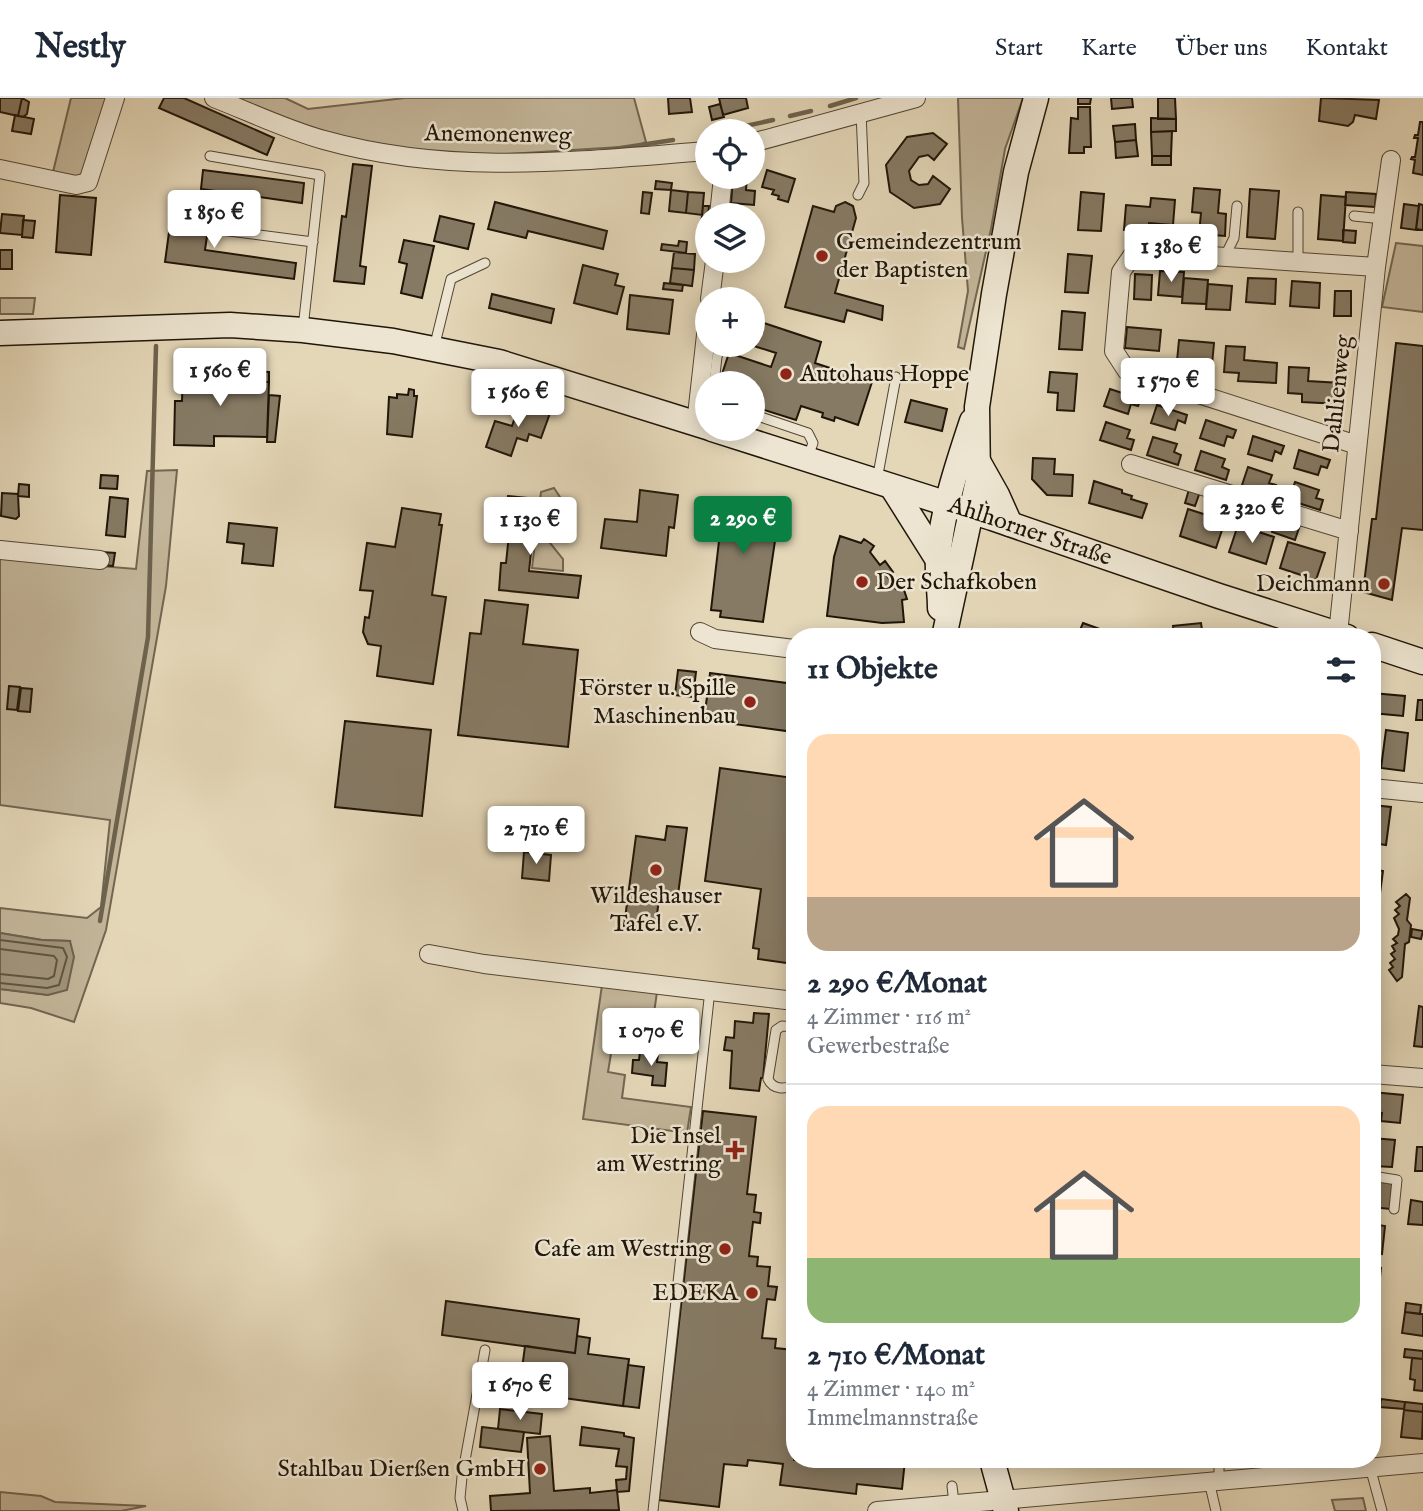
<!DOCTYPE html>
<html lang="de">
<meta charset="utf-8">
<style>
:root{--surface:#fff;--page:#f6f6f7;--text:#1f2937;--muted:#747a83;--line:#e0e1e3;--accent:#0b8043}
body{margin:0;font-family:"IM FELL English",serif;background:var(--page);color:var(--text);height:100vh;display:flex;flex-direction:column;font-size:26px;white-space:nowrap}
*{box-sizing:border-box;margin:0}
p{font-size:23px;color:var(--muted)}
.icon{flex:none;width:38px;height:38px;fill:none;stroke:currentColor;stroke-width:2;stroke-linecap:round;stroke-linejoin:round}
.map{position:relative;flex:1;overflow:hidden}
.details{position:absolute;left:786px;top:530px;width:595px;height:840px;display:flex;flex-direction:column;background:var(--surface);border-radius:28px;box-shadow:0 4px 18px #0003}
.details>*{flex:none}
.buttons{position:absolute;left:695px;top:21px;display:grid;gap:14px}
.buttons a{display:grid;place-items:center;width:70px;height:70px;border-radius:50%;background:var(--surface);box-shadow:0 4px 18px #0003;font-size:35px}
.price{position:absolute;translate:-50% -60px;padding:0 16px;border-radius:7px;background:#fff;color:#222;font-size:23px;line-height:46px;filter:drop-shadow(0 2px 4px #0008)}
.price::after{content:'';position:absolute;left:50%;top:42px;width:21px;height:16px;margin-left:-10px;background:inherit;clip-path:polygon(0 0,100% 0,50% 100%)}
.price.current{background:var(--accent);color:#fff}
ul{padding:0;list-style:none}
li{display:grid;align-content:center;gap:14px;height:371px;padding:0 21px}
li+li{border-top:2px solid var(--line)}
li span{display:grid;place-items:center;height:217px;border-radius:21px;color:#555}
li>.icon{margin-inline-start:auto}
span .icon{width:126px;height:126px;fill:#fffc;stroke-width:1}
li b{font-size:30px}
h2{display:flex;justify-content:space-between;align-items:center;height:84px;padding:0 21px;font-size:30px}
header{display:flex;align-items:center;gap:42px;box-sizing:border-box;height:98px;padding:0 35px;background:var(--surface);border-bottom:2px solid var(--line)}
header strong{font-size:33px}
nav{display:flex;gap:38px;margin-inline-start:auto;font-size:24px}
.map>svg:first-child{display:block}
.green{fill:#c3b69a;stroke:#726651;stroke-width:2}
.water{fill:#a1957c;stroke:#6d624e;stroke-width:2}
.lines{fill:none;stroke-linecap:round;stroke-linejoin:round}
.shore{stroke:#605642;stroke-width:2}
.stream{stroke:#6d624e;stroke-width:4.5}
.building{fill:#867a64;stroke:#201608;stroke-width:2}
.lane-casing{stroke:#514634;stroke-width:11}
.street-casing{stroke:#514634;stroke-width:20}
.secondary-casing{stroke:#201608;stroke-width:27}
.lane{stroke:#ede5d1;stroke-width:9}
.street{stroke:#ede5d1;stroke-width:18}
.secondary{stroke:#ede5d1;stroke-width:24}
.poi-dot{fill:#8f2418;stroke:#ede5d1;stroke-width:2.5}
.labels{text-anchor:middle;dominant-baseline:central;stroke-width:5;stroke-linejoin:round;paint-order:stroke}
.street-label{font-size:24px;fill:#201608;stroke:#ede5d1}
.poi-label{font-size:24px;fill:#201608;stroke:#ede5d1;text-anchor:end}
</style>
<header>
<strong>Nestly</strong>
<nav><a>Start</a><a>Karte</a><a>Über uns</a><a>Kontakt</a></nav>
</header>
<div class="map">
<svg width="1423" height="1413" viewBox="0 0 1423 1413">
<rect width="100%" height="100%" fill="#e4d7b8"/>
<filter id="stains"><feTurbulence type="fractalNoise" baseFrequency=".00286" numOctaves="4"/><feColorMatrix values="0 0 0 0 .2 0 0 0 0 .09 0 0 0 0 .02 0 0 0 .5 -.17"/></filter>
<radialGradient id="worn" r=".72"><stop offset=".6" stop-color="#630" stop-opacity="0"/><stop offset="1" stop-color="#630" stop-opacity=".3"/></radialGradient>
<!-- green -->
<path class="green" d="M71 0H107L87 81 53 74Z
M230 0H285L308 11 405 0H634L646 44 637 48 458 59 315 35Z
M958 0H1023L1005 51 991 131 964 251 958 249 968 193 962 120Z
M1396 145 1423 148V214L1382 209Z
M0 200H35L33 216H0Z
M177 372 166 488 106 832 74 924 31 910 0 905V891L48 897 70 843 42 842 0 835V810L87 820 101 809 110 722 0 707V460L136 471 147 373Z
M554 390 562 402 551 420 550 445 563 461V473L532 470 541 394Z
M602 887 657 894 654 915 623 918 616 925 608 974 625 977 622 1000 691 1009 687 1035 583 1021Z
M0 1394 41 1398 55 1404 146 1408 121 1413H0Z
M1363 1400 1366 1413H1335L1332 1402Z"/>
<!-- water -->
<path class="water" d="M0 835 42 842 70 843 74 859 67 892 48 897 0 891Z"/>
<g class="lines">
<!-- shore -->
<path class="shore" d="M0 842 63 850 67 859 59 887 47 890 0 885
M0 851 54 858 57 862 54 878 48 881 0 876"/>
<!-- stream -->
<path class="stream" d="M830 8 856 0
M790 18 811 13
M727 32 773 22
M608 52 673 42
M100 823 148 539 156 248"/>
</g>
<!-- building -->
<path class="building" d="M0 0H22L18 18 0 14Z
M22 0 29 4 27 16 23 19 18 18Z
M164 0H184L274 40 267 57 159 10Z
M668 0H690L692 14 669 16Z
M719 0H746L748 10 723 17Z
M1078 0H1091L1090 6H1078Z
M1111 0H1132L1133 9 1112 11Z
M1158 0H1175L1176 21H1158Z
M1321 0 1379 2 1376 21 1355 17 1353 24 1348 28 1319 23Z
M720 6 724 19 712 22 709 9Z
M1078 9H1090L1091 49H1084V55H1069L1071 20 1078 21Z
M15 17 34 21 31 36 12 33Z
M1151 20 1176 21V33L1151 34Z
M1420 24H1423V77L1413 75 1415 62 1411 61 1412 59H1415L1418 40H1414L1415 37H1418Z
M1135 26 1136 42 1115 44 1113 28Z
M1172 33 1171 58H1152L1151 34Z
M933 35 947 46 934 62 928 57 919 59 909 73 911 82 919 87 928 86 933 78 950 91 940 106 914 110 890 94 886 67 907 39Z
M1136 42 1138 58 1116 60 1115 44Z
M1152 58H1171V67H1152Z
M353 66 372 68 360 168 366 169 364 186 334 183 342 118 346 119Z
M203 72 304 85 302 105 201 91Z
M767 72 795 81 788 104 778 101 779 98 772 96 774 92 762 89Z
M733 79H747L746 92 755 93 754 107 731 105Z
M656 83 672 85 671 92 655 91Z
M1194 90 1220 92 1218 115 1226 116 1225 138 1199 136 1201 115 1192 114Z
M1250 91 1279 93 1275 141 1247 139Z
M671 92 688 94 686 115 669 113Z
M643 94 652 95 649 116 641 115Z
M688 94 704 95 702 117 686 115Z
M1081 94 1104 96 1101 133 1078 132Z
M1346 94 1376 96 1375 109 1345 107Z
M60 97 96 100 91 157 56 154Z
M1321 97 1346 99 1343 143 1318 141Z
M1151 100 1175 102 1173 127 1149 125 1148 134 1124 132 1126 107 1150 109Z
M495 104 607 133 603 151 528 133 526 140 488 131Z
M845 104 853 108 856 120 835 195 883 208 882 222 847 212 844 224 785 209 813 108 834 114 836 108Z
M1404 106 1419 108 1416 132 1401 130Z
M1419 106 1423 107V132L1416 131Z
M703 108H709L707 128 701 127Z
M172 112 210 118 205 152 296 165 294 181 165 164Z
M2 116 24 118 22 137 0 135Z
M440 118 474 126 468 151 434 143Z
M23 122 35 123 33 140 22 139Z
M1343 132 1356 133 1355 145 1343 144Z
M404 142 434 148 422 200 401 195 407 166 399 164Z
M679 143 687 144 686 155 661 152 662 146 678 148Z
M0 152H12V171H0Z
M674 154 695 156 694 172 672 170Z
M1068 156 1092 158 1088 195 1065 194Z
M583 167 618 176 615 187 624 189 617 216 574 205Z
M672 170 694 172 692 188 670 185Z
M1160 173 1184 174 1182 199 1158 197Z
M1135 176 1152 177 1151 202 1134 201Z
M1184 180 1208 182 1206 206 1182 205Z
M1248 180 1276 181 1275 206 1246 204Z
M1292 183 1320 185 1319 210 1290 208Z
M664 185 683 187 682 193 663 191Z
M1208 186 1232 188 1230 212 1206 211Z
M1335 193H1351V218H1334Z
M492 196 554 211 551 225 489 210Z
M630 197 673 202 669 236 627 231Z
M1062 213 1085 215 1082 252 1059 251Z
M761 224 821 244 815 265 872 284 858 327 835 319 834 323 822 319 823 315 801 308 796 322 758 310 761 301 752 298V285H719L729 255 771 269 776 255 754 248Z
M1127 229 1161 232 1159 253 1125 250Z
M1179 242 1214 245 1212 267 1177 263Z
M1396 245 1423 248V432L1402 430 1392 502 1363 494 1372 421H1376Z
M1226 248 1245 249 1244 262 1277 265 1276 285 1238 283 1239 275 1224 274Z
M1289 269 1309 270 1308 283 1341 285 1339 306 1302 304V296L1288 295Z
M183 272H235L236 283 269 284 267 339 214 338V348L174 347 175 303H182Z
M236 273 269 274V284L236 283Z
M1050 274 1077 276 1074 313 1057 312 1058 295 1048 294Z
M409 291 414 292V298H417L412 339 387 336 389 299 397 300V296L408 297Z
M1110 291 1141 301 1138 308 1131 306 1128 316 1104 308Z
M269 297 280 298 275 344H267Z
M911 302 947 311 942 333 905 324Z
M520 305 550 315 541 340 529 336 527 343 517 340 511 358 486 349 495 323 512 328Z
M1157 307 1187 317 1185 325 1178 322 1175 332 1151 325Z
M1206 322 1236 332 1233 340 1227 338 1224 348 1200 340Z
M1106 324 1130 332 1127 340 1134 342 1131 352 1100 342Z
M1253 338 1284 348 1281 356 1275 353 1272 363 1248 356Z
M1153 339 1177 346 1174 354 1181 357 1178 367 1147 357Z
M1299 352 1330 362 1327 370 1321 368 1318 377 1294 370Z
M1201 353 1225 361 1222 369 1229 372 1226 382 1195 372Z
M1033 360 1055 361 1054 376 1073 377 1072 398 1047 397 1032 381Z
M1248 369 1272 377 1269 385 1276 387 1273 397 1242 387Z
M101 377 118 378 117 391 100 390Z
M1094 383 1122 392V395L1132 398 1131 401 1147 406 1142 420 1089 405Z
M1295 384 1319 392 1316 400 1323 402 1320 412 1289 402Z
M19 386 29 387V399L18 398Z
M1190 388 1201 391 1195 408 1185 405Z
M640 392 678 397 674 430 669 429 666 458 601 450 605 421 637 424Z
M2 395 18 396 19 418 16 421 1 418Z
M508 398 537 401 529 473 581 478 578 500 499 492 501 465H506L511 417H506Z
M110 399 128 401 125 439 106 437Z
M747 399 780 409 763 524 720 519 721 513 711 512 719 443 708 442 713 401Z
M1227 400 1250 408 1244 426 1221 418Z
M402 410 441 416 439 427H442L432 497 446 499 433 586 377 578 381 548 368 546 363 534 365 519 369 520 373 493 360 492 367 445 395 449Z
M1188 411 1225 423 1216 450 1180 438Z
M1278 416 1301 424 1295 442 1272 434Z
M229 425 277 430 273 468 242 465 244 446 227 444Z
M1238 427 1274 439 1266 466 1229 454Z
M840 438 861 445 864 441 874 448 870 454 880 467 885 463 893 474 887 478 896 491 903 489 907 501 902 502 904 524 882 525 827 518 834 459Z
M1288 444 1325 455 1316 482 1280 470Z
M102 454 115 455 113 468 101 467Z
M485 502 528 507 523 546 578 552 568 649 458 637 470 535 481 536Z
M1083 525 1122 539H1077Z
M1201 525 1203 539H1174L1173 528Z
M678 572 696 574 693 599 675 597Z
M710 575 794 586V634L704 622Z
M9 588 20 589 17 612 7 611Z
M21 590 32 591 30 614 18 613Z
M1372 595 1405 598 1403 618 1372 615Z
M1418 602H1423V622H1416Z
M345 623 431 632 422 718 335 709Z
M1386 632 1408 635 1404 673 1381 670Z
M720 670 794 680V866L758 861 759 851 753 850 761 791 705 783Z
M1372 707 1391 709 1386 747 1372 745Z
M667 728 687 730 677 804 659 801 655 832 624 828 636 738 665 742Z
M524 754 551 757 549 783 522 780Z
M1372 771 1383 773 1378 810 1372 809Z
M1406 796 1410 800 1407 822 1411 827 1409 844 1405 846 1402 879 1397 883 1389 872 1393 869 1390 865 1395 861 1391 856 1395 853 1392 848 1397 845 1393 841 1398 837 1399 831 1394 820 1399 816 1395 812 1400 808 1396 804Z
M1412 831 1423 833 1421 841 1411 839Z
M1372 906H1378L1374 943H1372Z
M1419 908 1423 909V949L1414 948Z
M754 915 769 916 763 980H761L759 993 730 990 732 953 724 952 726 939 734 940 735 923 753 925Z
M634 924 643 925 642 933 634 932Z
M618 931 642 933 640 954 616 952Z
M640 954 658 956 657 964 667 965 665 988 652 987 653 978 632 975 633 962H639Z
M1372 994 1403 997 1400 1025 1381 1023 1382 1015 1372 1014Z
M703 1013 756 1019 747 1096 756 1097 754 1114 761 1115 760 1125 753 1124 749 1158 758 1159 757 1168 770 1169 768 1188 777 1189 775 1202 767 1201 762 1240 776 1241 775 1250 794 1252V1362H905L902 1391 857 1386 856 1396 780 1387 783 1366 748 1362 747 1368 724 1366 719 1409 659 1402Z
M1372 1040 1395 1042 1392 1069 1373 1068Z
M1417 1049H1423V1073H1415Z
M1372 1081 1393 1083 1390 1111 1372 1109Z
M1411 1102 1423 1104V1127L1408 1126Z
M1372 1126 1385 1128 1382 1156 1372 1154Z
M1372 1169 1381 1170 1378 1197H1372Z
M446 1203 579 1221 575 1255 442 1237Z
M1406 1205 1421 1207 1420 1216 1405 1214Z
M1405 1214 1423 1216V1238L1402 1235Z
M577 1238 590 1240 588 1256 629 1261 623 1308 519 1294 525 1248 575 1255Z
M1405 1251 1423 1253V1261L1404 1259Z
M1412 1260 1423 1261V1293L1414 1292 1415 1282 1410 1281Z
M628 1267 644 1269 639 1310 623 1308Z
M1381 1301 1405 1304 1404 1311 1380 1309Z
M1405 1304 1423 1306V1314L1404 1312Z
M500 1311 542 1316 540 1336 498 1331Z
M1404 1312 1423 1314 1422 1341 1401 1339Z
M482 1329 524 1334 521 1354 480 1349Z
M582 1329 624 1335V1338L634 1340 629 1393 617 1394 616 1382 626 1381 627 1369 616 1368 619 1351 580 1347Z
M550 1338 554 1393 590 1390V1395L617 1392 619 1412 491 1413 490 1398 530 1395 527 1340Z"/>
<g class="lines">
<defs>
<path id="lane" d="M210 58 320 77 303 230
M858 97 864 85 861 14
M1298 114V164
M1354 118 1383 121
M221 132 313 144
M1225 158 1234 140 1237 108
M434 250 451 181 485 165
M714 285 717 259 721 247
M752 316 808 335 813 345 808 359
M877 382 896 279
M794 929 782 928 776 932 768 981C773 992 788 993 794 984
M1372 1078 1397 1082 1394 1111
M1370 1369 1382 1413
M1219 1382V1362
M1209 1383 1216 1413
M952 1388 954 1405
M463 1413 460 1400 462 1379 485 1252
M653 1413 710 892"/>
<path id="street" d="M214 0C250 14 287 32 324 42 452 78 577 63 707 53
M752 45 916 0
M0 71 76 87 88 84 115 0
M719 117 723 79
M710 201 715 163
M696 326 707 228
M1357 347 1127 273 1114 253 1121 174 1132 158 1150 154 1376 169
M1131 366 1349 433
M0 452 100 462
M700 534 715 541 794 551
M1338 536 1376 169 1391 62
M1372 690 1423 695
M429 856 484 866 794 903
M1372 976 1423 980
M877 1413 1423 1365"/>
<g id="secondary">
<path d="M0 235 230 227 303 232 393 243 499 264 707 329"/>
<path id="s1" d="M712 331 992 420 1219 498 1347 539"/>
<path d="M979 365 997 397 1010 426"/>
<path d="M892 389 938 462"/>
<path d="M940 510C940 494 937 476 938 461 942 413 957 368 972 323"/>
<path d="M944 539 978 382 977 309 994 196 1016 74 1036 0"/>
<path d="M1372 547 1423 564"/>
<path d="M992 1362 1006 1413"/>
</g>
</defs>
<!-- lane casing -->
<use href="#lane" class="lane-casing"/>
<!-- street casing -->
<use href="#street" class="street-casing"/>
<!-- secondary casing -->
<use href="#secondary" class="secondary-casing"/>
<!-- lane -->
<use href="#lane" class="lane"/>
<!-- street -->
<use href="#street" class="street"/>
<!-- secondary -->
<use href="#secondary" class="secondary"/>
</g>
<!-- markers -->
<g class="poi-dot">
<circle cx="822" cy="158" r="7"/>
<circle cx="786" cy="276" r="7"/>
<circle cx="862" cy="484" r="7"/>
<circle cx="1384" cy="486" r="7"/>
<circle cx="750" cy="604" r="7"/>
<circle cx="656" cy="772" r="7"/>
<path d="M731.5 1041.5h7v7h7v7h-7v7h-7v-7h-7v-7h7z"/>
<circle cx="725" cy="1151" r="7"/>
<circle cx="752" cy="1195" r="7"/>
<circle cx="540" cy="1371" r="7"/>
</g>
<g class="labels">
<!-- street labels -->
<g class="street-label">
<text transform="translate(498 37) rotate(1)">Anemonenweg</text>
<text transform="translate(1338 296) rotate(-84)">Dahlienweg</text>
<text stroke="none"><textPath href="#s1" startOffset="334">Ahlhorner Straße</textPath></text>
</g>
<!-- poi labels -->
<g class="poi-label">
<text x="836" y="144" text-anchor="start">Gemeindezentrum<tspan x="836" dy="28">der Baptisten</tspan></text>
<text x="800" y="276" text-anchor="start">Autohaus Hoppe</text>
<text x="876" y="484" text-anchor="start">Der Schafkoben</text>
<text x="1370" y="486">Deichmann</text>
<text x="736" y="590">Förster u. Spille<tspan x="736" dy="28">Maschinenbau</tspan></text>
<text x="656" y="798" text-anchor="middle">Wildeshauser<tspan x="656" dy="28">Tafel e.V.</tspan></text>
<text x="721" y="1038">Die Insel<tspan x="721" dy="28">am Westring</tspan></text>
<text x="711" y="1151">Cafe am Westring</text>
<text x="738" y="1195">EDEKA</text>
<text x="526" y="1371">Stahlbau Dierßen GmbH</text>
</g>
</g>
<rect width="100%" height="100%" filter="url(#stains)"/>
<rect width="100%" height="100%" fill="url(#worn)"/>
</svg>
<div class="buttons">
<a><svg class="icon" aria-label="locate" viewBox="0 0 24 24"><circle cx="12" cy="12" r="6"/><path d="M12 2v4M12 18v4M2 12h4M18 12h4"/></svg></a>
<a><svg class="icon" aria-label="layers" viewBox="0 0 24 24"><path d="M12 4l9 5-9 5-9-5zM3 14l9 5 9-5"/></svg></a>
<a>+</a>
<a>−</a>
</div>
<b class="price" style="left:214px;top:152px">1 850 €</b>
<b class="price" style="left:1171px;top:186px">1 380 €</b>
<b class="price" style="left:220px;top:310px">1 560 €</b>
<b class="price" style="left:1168px;top:320px">1 570 €</b>
<b class="price" style="left:518px;top:331px">1 560 €</b>
<b class="price" style="left:1252px;top:447px">2 320 €</b>
<b class="price current" style="left:743px;top:458px">2 290 €</b>
<b class="price" style="left:530px;top:459px">1 130 €</b>
<b class="price" style="left:536px;top:768px">2 710 €</b>
<b class="price" style="left:651px;top:970px">1 070 €</b>
<b class="price" style="left:520px;top:1324px">1 670 €</b>
<section class="details">
<h2>11 Objekte<svg class="icon" aria-label="filters" viewBox="0 0 24 24"><path d="M4 7h16M4 17h16"/><circle cx="9" cy="7" r="2"/><circle cx="15" cy="17" r="2"/></svg></h2>
<ul>
<li><span style="background:linear-gradient(#ffd9b3 75%,#b9a48a 0)"><svg class="icon" aria-label="home" viewBox="0 0 24 24"><path d="M3 11l9-7 9 7M6 9v11h12V9"/></svg></span><div><b>2 290 €/Monat</b><p>4 Zimmer · 116 m²</p><p>Gewerbestraße</p></div></li>
<li><span style="background:linear-gradient(#ffd9b3 70%,#8fb573 0)"><svg class="icon" aria-label="home" viewBox="0 0 24 24"><path d="M3 11l9-7 9 7M6 9v11h12V9"/></svg></span><div><b>2 710 €/Monat</b><p>4 Zimmer · 140 m²</p><p>Immelmannstraße</p></div></li>
</ul>
</section>
</div>
